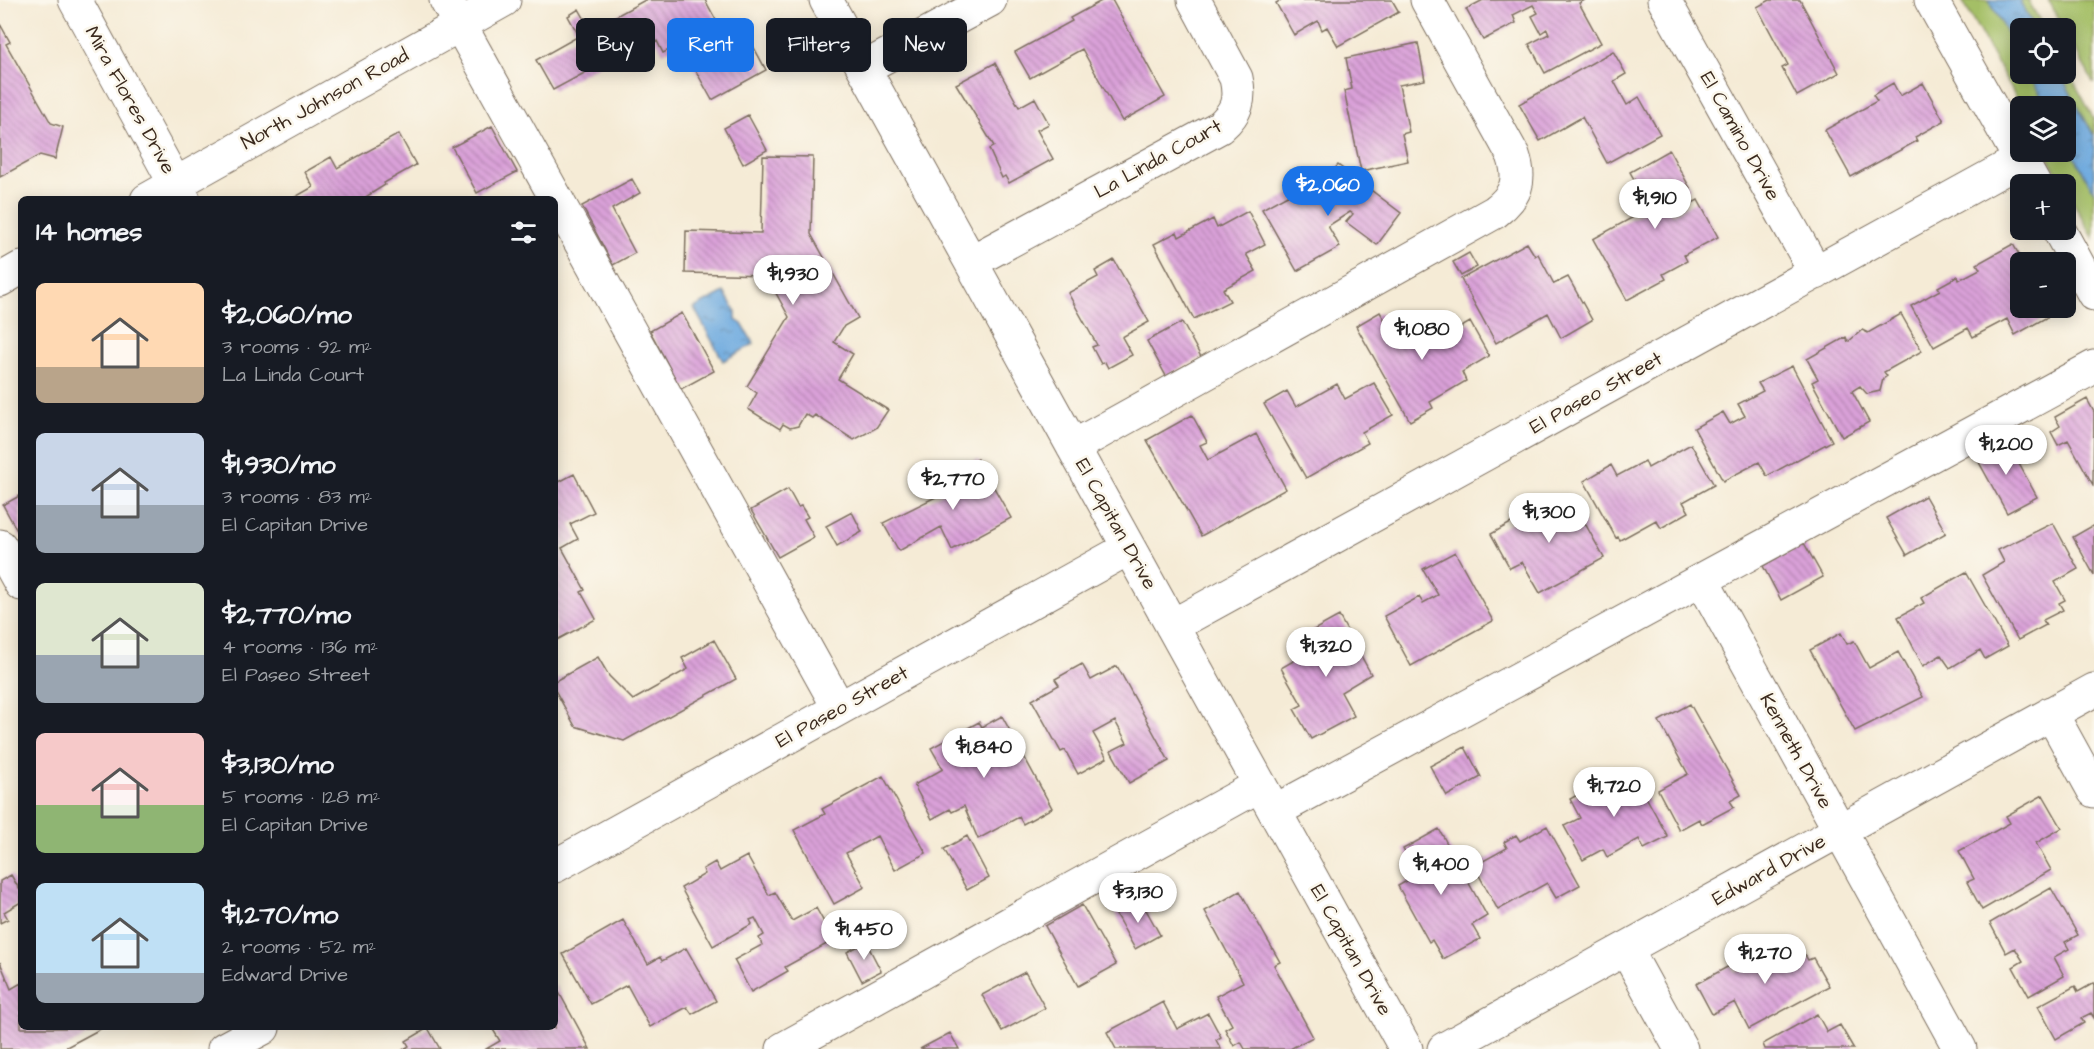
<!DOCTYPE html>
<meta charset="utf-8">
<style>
:root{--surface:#171b24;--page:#242831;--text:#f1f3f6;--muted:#9ea1a6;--accent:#1a73e8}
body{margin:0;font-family:"Architects Daughter",sans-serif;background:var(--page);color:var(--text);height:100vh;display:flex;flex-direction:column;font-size:22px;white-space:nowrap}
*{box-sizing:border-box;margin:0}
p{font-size:20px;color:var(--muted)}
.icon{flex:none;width:33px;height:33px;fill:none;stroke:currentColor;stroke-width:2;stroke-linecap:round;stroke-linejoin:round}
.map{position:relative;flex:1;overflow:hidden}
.panel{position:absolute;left:18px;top:196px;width:540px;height:834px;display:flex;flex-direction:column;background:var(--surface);border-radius:9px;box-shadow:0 3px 15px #0003}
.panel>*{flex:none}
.guide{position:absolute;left:576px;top:18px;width:570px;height:54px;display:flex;gap:12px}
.tools{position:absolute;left:2010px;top:18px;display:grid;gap:12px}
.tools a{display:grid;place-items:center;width:66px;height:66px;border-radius:9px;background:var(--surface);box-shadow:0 3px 15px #0003;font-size:30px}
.price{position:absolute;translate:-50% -51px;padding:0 14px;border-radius:21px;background:#fff;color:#222;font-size:20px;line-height:39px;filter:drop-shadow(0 2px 3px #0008)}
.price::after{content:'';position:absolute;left:50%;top:36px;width:18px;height:14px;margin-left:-9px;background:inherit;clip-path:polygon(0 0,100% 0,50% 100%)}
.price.active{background:var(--accent);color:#fff}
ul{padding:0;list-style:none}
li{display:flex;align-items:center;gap:18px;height:150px;padding:0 18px}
li span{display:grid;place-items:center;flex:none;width:168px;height:120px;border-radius:9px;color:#555}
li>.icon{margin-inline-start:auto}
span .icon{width:72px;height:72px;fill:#fffc;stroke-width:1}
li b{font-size:26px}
h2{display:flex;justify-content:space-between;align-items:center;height:72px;padding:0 18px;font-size:26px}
.pill{padding:0 21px;border-radius:9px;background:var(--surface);box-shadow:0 3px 15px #0003;font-size:21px;line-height:54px}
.pill.active{background:var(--accent);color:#fff}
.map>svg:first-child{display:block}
.grass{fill:#a4bf66;stroke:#707442;stroke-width:1.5}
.water{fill:url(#water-ripples);stroke:#546a7e;stroke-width:1.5}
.building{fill:url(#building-back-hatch)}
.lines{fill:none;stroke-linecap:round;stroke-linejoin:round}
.minor-casing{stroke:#7c6e5e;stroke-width:35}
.major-casing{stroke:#7c6e5e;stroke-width:35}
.minor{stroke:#fff;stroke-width:33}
.major{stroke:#fff;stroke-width:33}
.labels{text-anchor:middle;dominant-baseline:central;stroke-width:5;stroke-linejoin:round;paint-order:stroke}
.street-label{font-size:20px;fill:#3b2a1e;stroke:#fbf7ec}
</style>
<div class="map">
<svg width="2094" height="1049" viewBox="0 0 2094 1049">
<defs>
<pattern id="water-ripples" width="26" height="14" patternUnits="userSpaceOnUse" patternTransform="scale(1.5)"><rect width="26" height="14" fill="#6eaadf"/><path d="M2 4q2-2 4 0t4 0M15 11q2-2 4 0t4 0" fill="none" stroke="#5c8bb4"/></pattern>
<pattern id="building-back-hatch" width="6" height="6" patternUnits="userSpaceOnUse" patternTransform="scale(1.5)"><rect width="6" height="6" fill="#daa1d9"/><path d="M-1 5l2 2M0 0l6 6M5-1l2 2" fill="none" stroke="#b283af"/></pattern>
</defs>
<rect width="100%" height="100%" fill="#fbf7ec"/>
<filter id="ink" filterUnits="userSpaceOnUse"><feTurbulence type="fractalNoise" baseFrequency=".0167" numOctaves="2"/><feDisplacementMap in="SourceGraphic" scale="12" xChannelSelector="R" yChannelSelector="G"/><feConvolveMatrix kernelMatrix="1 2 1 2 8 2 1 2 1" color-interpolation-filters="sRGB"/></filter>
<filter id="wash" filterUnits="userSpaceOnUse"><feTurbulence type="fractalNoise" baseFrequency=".008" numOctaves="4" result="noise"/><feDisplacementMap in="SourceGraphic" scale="24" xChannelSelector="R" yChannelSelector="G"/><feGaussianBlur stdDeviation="1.35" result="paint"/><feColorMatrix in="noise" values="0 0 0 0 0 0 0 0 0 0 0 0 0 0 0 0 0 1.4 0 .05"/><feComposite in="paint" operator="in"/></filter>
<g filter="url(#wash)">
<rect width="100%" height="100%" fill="#f5ebd6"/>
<!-- grass -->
<path class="grass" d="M1962 0H1989L2020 58V74H2029L2047 106H2021Z
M2019 0H2028L2044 28H2035Z
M2048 0H2094V84Z
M2066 67 2094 119V136L2060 74H2066Z
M2066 140 2094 192V239L2045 152H2066Z"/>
<!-- water -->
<path class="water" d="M1989 0H2019L2035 28H2020V58Z
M2029 74H2060L2094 136V192L2066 140V106H2047Z
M724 292 736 312V320L742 324 754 344 723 361 694 308Z"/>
<g id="blocks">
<!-- building -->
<path class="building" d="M645 0H705L727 40 745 31 766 70 712 100 681 44 663 53 657 41 616 64 612 58 553 90 536 60 579 36 568 16 579 9 591 30Z
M1103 0H1112L1165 97 1122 121 1082 49 1030 78 1015 52 1072 21 1070 18Z
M1281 0H1392L1399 12 1338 46 1327 27 1322 30 1318 21 1294 35 1276 3Z
M1483 0H1585L1579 3 1601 43 1545 73 1529 44 1549 34 1547 29 1541 33 1532 16 1538 13 1533 5 1513 15 1516 23 1483 40 1466 9Z
M1770 0H1800L1839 73 1797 96 1782 68 1788 65 1757 7Z
M0 24 10 42 6 44 51 123 63 127 55 159 40 155 0 177Z
M1418 43 1425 80 1399 85 1409 132 1402 134 1408 161 1361 171 1344 91 1352 89 1346 58Z
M1613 51 1626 74 1614 81 1627 105 1639 97 1660 134 1607 163 1582 117 1540 141 1519 104Z
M995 63 1019 107 1035 98 1049 124 1037 130 1053 159 1009 183 1005 176 1002 178 989 149 994 146 956 84Z
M1893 83 1900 96 1923 83 1944 121 1915 137 1917 141 1851 177 1825 130 1877 101 1873 95Z
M748 115 767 150 743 164 724 128Z
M492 126 517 172 477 193 452 147Z
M399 134 416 165 384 183 385 185 361 200H290L313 187 305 172 331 157 337 168Z
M1669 150 1690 188 1665 201 1672 214 1698 200 1718 237 1684 255 1687 261 1663 274 1666 279 1627 300 1593 239 1650 208 1630 172Z
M763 156 813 157 811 234 858 318 844 326 834 342 853 354 838 379 888 410 876 428 854 440 815 415 812 418 805 414 798 426 790 428 783 424 780 429 748 409 757 393 747 386 789 317 766 275 685 273 686 231 761 233Z
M1338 165 1401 213 1377 245 1346 222 1353 214 1350 212 1328 226 1340 247 1297 271 1262 209 1291 193 1294 198 1322 184Z
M632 179 640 193 612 209 635 253 613 265 582 206Z
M1248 211 1265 244 1246 254 1256 271 1223 289 1230 301 1194 319 1154 244 1177 232 1179 237 1213 219 1217 228Z
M1527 243 1535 256 1538 254 1554 284 1568 277 1592 320 1561 338 1548 313 1496 343 1461 279Z
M2013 244 2023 262H2020V308H2047L2051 315 2015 335 2007 319 1973 337 1968 328 1934 347 1911 306 1940 290 1938 287 1958 276 1959 280 1980 269 1977 264Z
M1469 253 1477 267 1461 276 1453 262Z
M1114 260 1149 322 1122 337 1132 355 1108 368 1105 362 1101 364 1092 347 1097 345 1068 293 1098 277 1095 271Z
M1380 312 1399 344 1440 321 1448 335 1470 322 1489 356 1462 372 1466 381 1430 402 1433 408 1410 421 1356 326Z
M682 313 714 371 681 389 650 331Z
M1901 314 1922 351 1884 372 1887 376 1883 379 1880 391 1867 394 1860 386 1852 391 1869 422 1842 437 1812 382 1818 379 1807 359 1846 337 1848 342 1862 330 1868 333Z
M1182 322 1201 357 1166 376 1147 341Z
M1792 366 1832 441 1767 476 1759 462 1723 481 1694 428 1723 412 1730 424 1745 416 1738 404 1763 391 1758 383Z
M1374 383 1393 415 1362 432 1368 443 1306 478 1264 404 1287 391 1296 407 1337 384 1345 399Z
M2087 399 2094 412 2093 485 2068 440 2058 445 2051 432 2060 426 2055 417Z
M1192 415 1207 442 1200 445 1208 460 1256 434 1286 489 1201 536 1147 440Z
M2005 438 2037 497 2007 513 1975 455Z
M1691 444 1714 485 1683 502 1689 512 1661 528 1656 520 1620 540 1618 537 1616 538 1584 481 1611 465 1617 476 1645 461 1648 468Z
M978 459 1011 518 952 550 941 527 899 551 883 523 950 490 944 478Z
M574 474 594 512 570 524 578 539 562 548 585 590 581 592 596 619 555 641V484Z
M788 489 798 507 801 506 808 517 804 519 814 537 778 557 751 510Z
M21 495V538L3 505Z
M1570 496 1604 558 1540 593 1522 562 1510 568 1491 534 1543 505 1546 510Z
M1925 496 1946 533 1907 555 1886 518Z
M852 512 862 532 837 546 826 526Z
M2053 523 2078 569 2055 582 2065 600 2059 603 2063 610 2043 620 2046 625 2018 640 1982 575 2004 562 1998 550Z
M2094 525V575L2073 537Z
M1804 543 1823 577 1781 600 1763 566Z
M1455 552 1493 621 1411 666 1384 616 1419 597 1423 603 1438 595 1423 569Z
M1966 572 2008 646 1985 659 1980 650 1950 668 1941 655 1923 666 1898 617 1924 603 1921 598Z
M1339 616 1371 674 1341 692 1354 716 1311 739 1294 709 1302 705 1281 668 1318 647 1310 632Z
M1841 633 1847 644 1854 641 1869 668 1898 652 1923 697 1855 731 1810 650Z
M714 640 736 679 624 741 575 726 555 690V681L598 657 609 676 633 700 688 669 682 658Z
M1082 664 1091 680 1117 666 1169 761 1129 783 1111 751 1127 743 1115 721 1093 733 1107 758 1078 774 1065 750 1061 752 1032 700 1059 685 1055 679Z
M1690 704 1741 795 1730 801 1734 807 1702 824 1699 819 1679 830 1658 790 1688 774 1659 721Z
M1002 716 1052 808 1023 824 1019 817 978 839 964 806 952 812 950 809 932 819 914 785 943 769 931 748 979 722 982 727Z
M1465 747 1481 777 1447 796 1430 766Z
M1622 772 1627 782 1635 777 1668 837 1644 849 1639 839 1607 857 1603 849 1583 860 1564 826 1580 818 1570 799 1600 782 1610 800 1613 799 1603 782Z
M883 776 926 853 895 870 877 836 846 853 865 887 834 904 794 830 825 814 822 809Z
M2043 795 2062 828 2036 843 2051 870 1982 910 1967 882 1974 879 1959 851 2010 823 2006 816Z
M1547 826 1580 885 1556 898 1547 883 1498 910 1474 866 1507 848 1504 842 1516 835 1520 841Z
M1439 829 1487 916 1472 925 1480 939 1443 959 1432 940 1429 942 1398 886 1417 875 1403 849Z
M967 836 989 878 967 890 944 849Z
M747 856 769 895 775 892 792 921 816 908 834 940 785 967 788 971 751 992 734 960 762 945 759 938 764 935 755 918 750 920 752 924 713 946 681 888 705 874 703 869 715 862 720 871Z
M11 875 21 892V902L4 912 8 919 0 923V881Z
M2051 888 2078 935 2065 942 2069 949 2054 957 2064 976 2029 996 2013 967 2023 961 2015 948 2006 953 1990 923Z
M1240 891 1280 962 1274 965 1313 1037 1290 1049H1245L1241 1042 1234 1046 1225 1029 1232 1025 1216 996 1243 982 1205 911Z
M1140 899 1160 935 1135 949 1115 913Z
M1082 905 1116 965 1078 986 1045 926Z
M623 920 648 964 660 957 662 961 686 948 716 1001 692 1014 687 1007 650 1027 627 985 591 1004 563 954Z
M1796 939 1808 960 1813 958 1829 986 1749 1029 1735 1002 1712 1014 1696 984 1731 965 1735 972Z
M866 942 881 971 862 981 847 952Z
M0 962 11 989 21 983V1028H102L63 1049H0Z
M1025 972 1045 1008 1002 1031 982 995Z
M2094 983V1018L2091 1013 2081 1018 2084 1023 2056 1039 2038 1006 2075 986 2078 992Z
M555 985 590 1049H486L500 1041 492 1028H555Z
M1163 1002 1177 1029 1208 1013 1221 1037 1216 1040 1221 1049H1116L1107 1032Z
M1817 1014 1827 1032 1840 1025 1854 1049H1765L1763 1044Z
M428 1028 440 1049H404L409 1046 406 1041Z
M950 1033 959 1049H920Z"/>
</g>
</g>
<g filter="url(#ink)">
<use href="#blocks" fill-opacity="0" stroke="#7c6e5e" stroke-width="1.5"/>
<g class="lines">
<defs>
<path id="minor" d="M75 0 184 200
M446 0 839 708
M826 0 1406 1049
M1664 0 1816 273
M864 68 990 0
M147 200 504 0
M971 262 1220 127C1237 112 1241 100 1236 78L1194 0
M0 280 21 268
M1073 447 1495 212C1516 196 1522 181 1513 155L1427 0
M0 546 21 584
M1702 580 1960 1049
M1172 626 2020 160
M2051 713 2094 791
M1275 811 2094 367
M555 866 1129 548
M1626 949 1681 1049
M224 1049 263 1028
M783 1049 1260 785
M1444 1049 2094 690"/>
<path id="major" d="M1931 0 2034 184
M2059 230 2094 294"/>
</defs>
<!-- minor casing -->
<use href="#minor" class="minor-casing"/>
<!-- major casing -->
<use href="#major" class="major-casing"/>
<!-- minor -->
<use href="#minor" class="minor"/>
<!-- major -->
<use href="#major" class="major"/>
</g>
</g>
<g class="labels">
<!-- street labels -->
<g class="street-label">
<text transform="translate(325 99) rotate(-29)">North Johnson Road</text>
<text transform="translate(130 100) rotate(61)">Mira Flores Drive</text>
<text transform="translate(1740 136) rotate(61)">El Camino Drive</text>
<text transform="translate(1158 159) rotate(-29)">La Linda Court</text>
<text transform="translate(1596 393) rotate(-29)">El Paseo Street</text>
<text transform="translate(1116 524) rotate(61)">El Capitan Drive</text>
<text transform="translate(842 707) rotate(-29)">El Paseo Street</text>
<text transform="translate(1796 751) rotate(61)">Kenneth Drive</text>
<text transform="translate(1769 870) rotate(-29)">Edward Drive</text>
<text transform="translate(1351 950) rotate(61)">El Capitan Drive</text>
</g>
</g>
</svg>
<div class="tools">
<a><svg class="icon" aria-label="locate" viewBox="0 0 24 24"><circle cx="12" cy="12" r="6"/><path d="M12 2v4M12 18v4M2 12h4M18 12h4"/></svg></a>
<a><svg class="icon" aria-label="layers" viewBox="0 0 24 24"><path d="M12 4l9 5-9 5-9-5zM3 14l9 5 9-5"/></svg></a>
<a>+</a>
<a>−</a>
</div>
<b class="price active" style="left:1328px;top:217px">$2,060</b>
<b class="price" style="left:1655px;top:230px">$1,910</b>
<b class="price" style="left:793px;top:306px">$1,930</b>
<b class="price" style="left:1422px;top:361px">$1,080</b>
<b class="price" style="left:2006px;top:476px">$1,200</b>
<b class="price" style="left:953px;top:511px">$2,770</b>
<b class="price" style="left:1549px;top:544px">$1,300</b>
<b class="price" style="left:1326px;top:678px">$1,320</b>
<b class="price" style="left:984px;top:779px">$1,840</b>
<b class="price" style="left:1614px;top:818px">$1,720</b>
<b class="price" style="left:1441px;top:896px">$1,400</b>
<b class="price" style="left:1138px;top:924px">$3,130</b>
<b class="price" style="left:864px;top:961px">$1,450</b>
<b class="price" style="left:1765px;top:985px">$1,270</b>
<div class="guide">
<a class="pill">Buy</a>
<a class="pill active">Rent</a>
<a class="pill">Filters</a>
<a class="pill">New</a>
</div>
<section class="panel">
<h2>14 homes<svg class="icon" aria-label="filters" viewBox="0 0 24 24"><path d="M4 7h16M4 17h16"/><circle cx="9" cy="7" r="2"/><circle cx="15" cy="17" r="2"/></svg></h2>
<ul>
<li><span style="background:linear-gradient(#ffd9b3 70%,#b9a48a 0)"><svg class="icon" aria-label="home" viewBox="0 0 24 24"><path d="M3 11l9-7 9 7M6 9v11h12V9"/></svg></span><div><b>$2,060/mo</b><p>3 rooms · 92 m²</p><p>La Linda Court</p></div></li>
<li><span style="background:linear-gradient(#c9d6e8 60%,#9aa5b1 0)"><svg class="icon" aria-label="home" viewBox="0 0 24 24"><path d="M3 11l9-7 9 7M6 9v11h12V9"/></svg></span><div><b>$1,930/mo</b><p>3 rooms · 83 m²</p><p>El Capitan Drive</p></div></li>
<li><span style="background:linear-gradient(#dfe7d0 60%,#9aa5b1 0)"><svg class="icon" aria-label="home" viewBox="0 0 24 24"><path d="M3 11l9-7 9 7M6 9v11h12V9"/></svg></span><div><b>$2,770/mo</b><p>4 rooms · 136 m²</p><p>El Paseo Street</p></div></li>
<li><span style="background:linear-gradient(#f6c9c9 60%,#8fb573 0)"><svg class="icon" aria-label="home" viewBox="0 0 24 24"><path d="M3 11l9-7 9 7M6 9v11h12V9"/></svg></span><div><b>$3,130/mo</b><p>5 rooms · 128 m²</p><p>El Capitan Drive</p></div></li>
<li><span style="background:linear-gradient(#bfe0f5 75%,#9aa5b1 0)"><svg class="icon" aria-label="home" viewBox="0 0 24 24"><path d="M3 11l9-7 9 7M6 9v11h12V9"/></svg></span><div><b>$1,270/mo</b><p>2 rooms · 52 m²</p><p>Edward Drive</p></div></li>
</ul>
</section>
</div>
